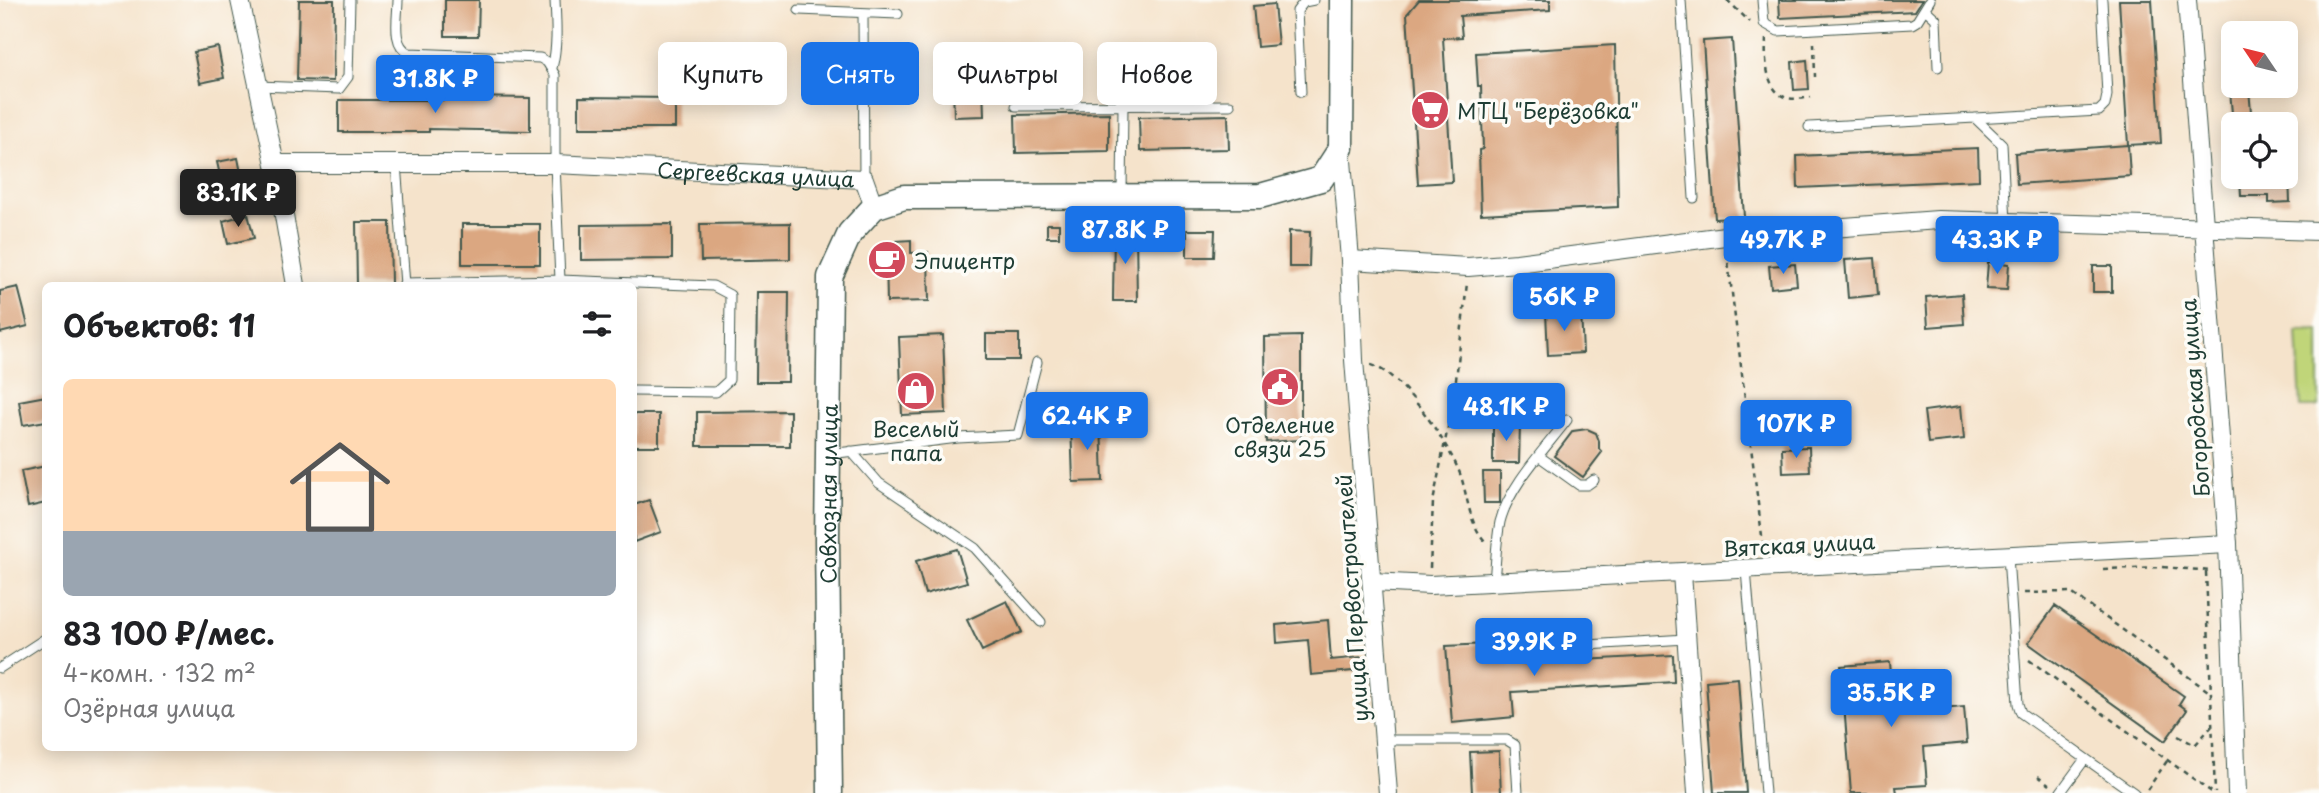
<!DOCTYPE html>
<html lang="ru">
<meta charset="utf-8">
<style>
:root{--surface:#fff;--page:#f6f6f6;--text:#202124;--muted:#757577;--line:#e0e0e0;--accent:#1a73e8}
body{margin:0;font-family:"Playpen Sans",sans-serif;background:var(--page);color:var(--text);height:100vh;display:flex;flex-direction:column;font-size:26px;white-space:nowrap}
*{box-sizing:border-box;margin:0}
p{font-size:23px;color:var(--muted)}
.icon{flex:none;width:38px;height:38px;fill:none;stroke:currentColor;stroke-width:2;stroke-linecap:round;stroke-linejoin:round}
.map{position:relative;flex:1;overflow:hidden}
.drawer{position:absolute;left:42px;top:282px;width:595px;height:469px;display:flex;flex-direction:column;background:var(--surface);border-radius:10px;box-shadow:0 4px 18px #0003}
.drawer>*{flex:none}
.hud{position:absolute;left:658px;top:42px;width:665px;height:63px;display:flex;gap:14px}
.needle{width:46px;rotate:305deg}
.fabs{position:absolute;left:2221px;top:21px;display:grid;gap:14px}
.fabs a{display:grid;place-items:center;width:77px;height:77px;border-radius:10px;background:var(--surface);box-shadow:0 4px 18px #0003;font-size:35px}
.price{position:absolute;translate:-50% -60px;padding:0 16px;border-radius:7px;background:var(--accent);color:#fff;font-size:23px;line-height:46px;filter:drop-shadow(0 2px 4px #0008)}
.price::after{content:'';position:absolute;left:50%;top:42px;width:21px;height:16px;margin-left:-10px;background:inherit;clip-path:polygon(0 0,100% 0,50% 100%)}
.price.on{background:#222;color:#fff}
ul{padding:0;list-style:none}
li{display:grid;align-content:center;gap:14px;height:371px;padding:0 21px}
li+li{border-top:2px solid var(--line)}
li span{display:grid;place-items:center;height:217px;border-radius:10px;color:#555}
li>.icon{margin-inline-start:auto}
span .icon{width:126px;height:126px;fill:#fffc;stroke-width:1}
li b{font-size:30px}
h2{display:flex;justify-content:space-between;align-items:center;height:84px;padding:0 21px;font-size:30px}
.chip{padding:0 24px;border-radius:10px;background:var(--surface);box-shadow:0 4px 18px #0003;font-size:24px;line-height:63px}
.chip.on{background:var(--accent);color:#fff}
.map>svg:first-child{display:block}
.green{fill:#c0d579;stroke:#708956;stroke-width:2}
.building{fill:#dba781}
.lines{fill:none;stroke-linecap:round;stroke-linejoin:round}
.service-casing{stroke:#3f564b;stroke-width:11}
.minor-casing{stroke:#3f564b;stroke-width:20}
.secondary-casing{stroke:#3f564b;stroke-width:27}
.path{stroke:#3f564b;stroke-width:2.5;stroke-dasharray:5 5;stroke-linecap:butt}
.service{stroke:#fff;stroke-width:9}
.minor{stroke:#fff;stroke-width:18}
.secondary{stroke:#fff;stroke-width:24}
.labels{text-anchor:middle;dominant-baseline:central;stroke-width:7;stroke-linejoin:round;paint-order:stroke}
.poi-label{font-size:21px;fill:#1f3d34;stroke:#fdfcf7;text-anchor:start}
.street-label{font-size:21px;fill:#1f3d34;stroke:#fdfcf7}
</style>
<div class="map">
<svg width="2319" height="793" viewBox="0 0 2319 793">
<rect width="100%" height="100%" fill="#fdfcf7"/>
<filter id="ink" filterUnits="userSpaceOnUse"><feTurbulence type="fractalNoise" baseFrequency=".0143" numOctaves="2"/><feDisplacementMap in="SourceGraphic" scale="14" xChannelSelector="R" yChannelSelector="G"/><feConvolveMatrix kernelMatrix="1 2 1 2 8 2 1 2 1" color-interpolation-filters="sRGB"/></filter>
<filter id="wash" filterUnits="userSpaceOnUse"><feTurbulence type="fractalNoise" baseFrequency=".00686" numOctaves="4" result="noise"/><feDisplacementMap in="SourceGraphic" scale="28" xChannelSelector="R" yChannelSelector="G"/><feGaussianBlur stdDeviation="1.57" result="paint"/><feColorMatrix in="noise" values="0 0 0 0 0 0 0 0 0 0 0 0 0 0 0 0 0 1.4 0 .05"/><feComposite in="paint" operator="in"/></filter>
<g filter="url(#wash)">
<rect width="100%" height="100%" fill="#f5e3cb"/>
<!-- green -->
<path class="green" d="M2319 330V407H2301L2297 331Z"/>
<g id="blocks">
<!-- building -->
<path class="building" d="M299 0H334L333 81 297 80Z
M445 0H479L478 36H445Z
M1419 0H1550V10L1460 16 1462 37 1443 38 1452 182 1418 184 1407 14Z
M1779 0H1922L1915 11 1780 18Z
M2119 0H2152L2161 143 2128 145Z
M1274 4 1278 45 1257 47 1253 6Z
M1732 39 1744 217 1715 219 1703 41Z
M1615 45 1618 207 1481 214 1479 150 1483 149 1481 86H1478L1476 53Z
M218 47 224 78 200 83 194 52Z
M708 47 743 49 739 93 705 90Z
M982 57 984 116 954 117 952 58Z
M1807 60 1809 89 1794 90 1792 62Z
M2249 89 2252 124H2233L2230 91Z
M453 97 530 98V131L429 129V132H339V100H453Z
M579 97 675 98V128H579Z
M1109 113V151L1016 153 1015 115Z
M1228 115 1229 149 1140 151 1139 117Z
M2128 145 2130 176 2017 184 2015 153Z
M1978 148 1979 180 1798 188 1797 156Z
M238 158 244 188 224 193 217 162Z
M2240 177H2289L2290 202 2269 203V196H2241Z
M248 214 254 238 228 244 223 221Z
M356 222H390L391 285H357Z
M790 223V259L701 261 700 224Z
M462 224H540V264H462Z
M672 224V259L581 260V225Z
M1047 224H1059V237H1047Z
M1114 230H1136L1137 301H1113Z
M1187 230H1215L1214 257H1187Z
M1289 231 1310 232 1309 267H1289Z
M911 240V253L928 252 929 301 887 302 886 253 896 241Z
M1875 258 1878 295 1848 298 1845 260Z
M1988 262 2009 264 2007 290 1986 289Z
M1795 264 1797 285 1771 288 1769 266Z
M2093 266H2112V292H2093Z
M18 287 28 326 0 333V291Z
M757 292H789L788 382H756Z
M1962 294 1964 324 1928 327 1926 297Z
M1581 311 1583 353 1548 355 1546 312Z
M986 334H1019V360H986Z
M943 335 946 413 902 415 899 337Z
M1301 336V440L1266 442 1265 337Z
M46 396V421L23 425 19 401Z
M1961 406 1964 439 1928 443 1924 411Z
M790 411V446H697V412Z
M634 414H659V446H634Z
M1101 422 1103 481 1073 482 1071 423Z
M1493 423H1520L1519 463H1493Z
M1587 429 1596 433 1599 441V449L1602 452 1583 477 1554 456 1573 431Z
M1809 447 1810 472 1783 473 1782 448Z
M46 466V503L28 507 21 471Z
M1483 472H1500V503H1484Z
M649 500 661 532 634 542V505Z
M957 549 967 582 925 594 916 561Z
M1007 601 1022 632 982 651 967 620Z
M2055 606 2184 696 2179 704 2187 710 2165 741 2028 643Z
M1328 620 1331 660 1362 657 1363 670 1311 675 1308 640 1277 643 1276 625Z
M1508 643 1510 664 1673 655 1674 682 1512 692 1514 717 1452 723 1446 646Z
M1890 662 1891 675 1915 673 1918 711 1964 707 1967 743 1924 747 1927 785 1896 787 1897 793H1851L1841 666Z
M1738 678 1746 793H1714L1706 681Z
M1499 751 1501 793H1472L1470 752Z"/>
</g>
</g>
<g filter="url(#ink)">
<use href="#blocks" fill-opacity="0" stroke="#3f564b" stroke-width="2"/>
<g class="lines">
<defs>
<path id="service" d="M398 0C398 17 391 45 409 53L540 58 547 62 555 75V164L560 280 713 286 730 295 729 380 716 392 634 391
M1681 0 1694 198
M1762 0 1764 23 1778 31 1912 24 1917 21 1930 0
M1925 9 1936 19 1938 67
M799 10 898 14
M863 14 864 179
M552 68C558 45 556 23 555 0
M258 86 339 89 348 77 350 0
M1301 92 1297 11 1304 2 1314 0
M1016 106 1230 105
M1975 118 2099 111 2105 105 2107 95 2102 0
M1809 127 1975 118 2002 144 2006 223
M396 163 405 285
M1122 194 1123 106
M404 283 560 280
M851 451 879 483 975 548 1041 622
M830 454 958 438 1018 435 1037 362
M1540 457 1579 485H1587L1594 480
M2008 556 2018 704 2021 713 2134 793
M1746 570 1765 793
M1494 582C1496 562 1496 541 1500 522 1509 486 1545 449 1567 420
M1522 649 1686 639
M0 668 46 638
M1384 740H1507L1515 745 1518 793
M2060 793 2085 759"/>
<g id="minor">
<path d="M240 0 275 164 296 285"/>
<path d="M2187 0 2228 544 2237 793"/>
<path d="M1341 148 1350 260 1354 360 1388 793"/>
<path id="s1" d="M275 164H555L864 179 874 207"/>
<path d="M1350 260 1468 267 1517 263 1725 236 1938 220 2319 231"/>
<path d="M1682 573 1697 793"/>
<path d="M1373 582 1430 585 2228 544"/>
</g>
<g id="secondary">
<path id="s2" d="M830 793 827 540 830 277 850 233 874 207 904 197 1260 196 1321 179 1341 148 1342 0"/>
</g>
</defs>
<!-- service casing -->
<use href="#service" class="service-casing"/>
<!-- minor casing -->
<use href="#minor" class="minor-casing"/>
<!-- secondary casing -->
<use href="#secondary" class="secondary-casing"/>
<!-- path -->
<path class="path" d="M1727 0 1750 22
M1766 39C1765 57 1765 93 1788 98 1795 100 1804 98 1811 97
M1814 43 1815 77
M1727 253 1764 552
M1371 365C1402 373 1446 441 1459 471 1468 494 1468 523 1485 541
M1430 568 1433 502 1454 397 1467 283
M2103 569 2162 567 2212 571
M2206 572 2215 793
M2024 593 2070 592 2211 693
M2029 660 2213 793
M2178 736 2195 745 2213 725
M2038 776 2050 785
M2147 790 2167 761"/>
<!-- service -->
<use href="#service" class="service"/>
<!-- minor -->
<use href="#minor" class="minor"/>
<!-- secondary -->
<use href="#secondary" class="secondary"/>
</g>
</g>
<!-- icons -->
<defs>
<symbol id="supermarket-disc" viewBox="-11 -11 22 22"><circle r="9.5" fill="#d1495b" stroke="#fdfcf7"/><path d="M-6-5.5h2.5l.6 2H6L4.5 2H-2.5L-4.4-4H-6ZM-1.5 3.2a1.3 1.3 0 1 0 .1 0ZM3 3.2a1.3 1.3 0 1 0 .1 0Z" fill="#fff"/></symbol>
<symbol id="cafe-disc" viewBox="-11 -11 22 22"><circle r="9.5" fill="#d1495b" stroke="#fdfcf7"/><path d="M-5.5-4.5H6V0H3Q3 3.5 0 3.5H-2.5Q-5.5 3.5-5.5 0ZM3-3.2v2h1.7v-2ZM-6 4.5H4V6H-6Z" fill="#fff"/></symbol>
<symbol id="civic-disc" viewBox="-11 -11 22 22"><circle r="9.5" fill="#d1495b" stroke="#fdfcf7"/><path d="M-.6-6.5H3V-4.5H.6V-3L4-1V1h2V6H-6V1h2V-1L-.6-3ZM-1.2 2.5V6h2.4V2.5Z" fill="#fff"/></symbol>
<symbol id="shop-disc" viewBox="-11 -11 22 22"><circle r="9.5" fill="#d1495b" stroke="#fdfcf7"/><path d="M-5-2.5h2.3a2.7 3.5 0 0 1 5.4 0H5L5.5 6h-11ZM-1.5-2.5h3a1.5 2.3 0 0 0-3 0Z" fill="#fff"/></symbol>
</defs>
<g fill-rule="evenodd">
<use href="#supermarket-disc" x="1408" y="88" width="44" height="44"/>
<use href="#cafe-disc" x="865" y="238" width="44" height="44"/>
<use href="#civic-disc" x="1258" y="365" width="44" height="44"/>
<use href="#shop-disc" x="894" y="369" width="44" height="44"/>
</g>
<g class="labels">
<!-- poi labels -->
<g class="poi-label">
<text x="1457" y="110">МТЦ "Берёзовка"</text>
<text x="914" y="260">Эпицентр</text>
<text x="1280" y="424" text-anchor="middle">Отделение<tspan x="1280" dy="24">связи 25</tspan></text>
<text x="916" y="428" text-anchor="middle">Веселый<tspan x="916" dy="24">папа</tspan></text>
</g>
<!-- street labels -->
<g class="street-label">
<text stroke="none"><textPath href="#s1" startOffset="481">Сергеевская улица</textPath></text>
<text transform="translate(2194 398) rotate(-94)">Богородская улица</text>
<text stroke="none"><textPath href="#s2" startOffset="299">Совхозная улица</textPath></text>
<text transform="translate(1799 544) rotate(-3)">Вятская улица</text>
<text transform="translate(1351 598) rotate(-94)">улица Первостроителей</text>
</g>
</g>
</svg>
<div class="fabs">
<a><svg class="needle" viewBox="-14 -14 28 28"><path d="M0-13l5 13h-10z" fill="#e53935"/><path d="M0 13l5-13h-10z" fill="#757577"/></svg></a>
<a><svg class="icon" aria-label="locate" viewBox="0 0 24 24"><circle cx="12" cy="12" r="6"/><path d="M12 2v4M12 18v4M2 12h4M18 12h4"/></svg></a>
</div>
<b class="price" style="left:435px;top:115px">31.8K ₽</b>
<b class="price on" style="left:238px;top:229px">83.1K ₽</b>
<b class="price" style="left:1125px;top:266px">87.8K ₽</b>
<b class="price" style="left:1783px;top:276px">49.7K ₽</b>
<b class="price" style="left:1997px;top:276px">43.3K ₽</b>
<b class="price" style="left:1564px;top:333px">56K ₽</b>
<b class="price" style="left:1506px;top:443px">48.1K ₽</b>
<b class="price" style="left:1087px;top:452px">62.4K ₽</b>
<b class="price" style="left:1796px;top:460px">107K ₽</b>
<b class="price" style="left:1534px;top:678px">39.9K ₽</b>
<b class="price" style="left:1891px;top:729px">35.5K ₽</b>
<div class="hud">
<a class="chip">Купить</a>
<a class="chip on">Снять</a>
<a class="chip">Фильтры</a>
<a class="chip">Новое</a>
</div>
<section class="drawer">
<h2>Объектов: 11<svg class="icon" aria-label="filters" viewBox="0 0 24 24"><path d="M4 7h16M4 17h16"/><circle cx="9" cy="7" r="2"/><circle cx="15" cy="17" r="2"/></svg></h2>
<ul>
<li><span style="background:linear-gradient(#ffd9b3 70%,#9aa5b1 0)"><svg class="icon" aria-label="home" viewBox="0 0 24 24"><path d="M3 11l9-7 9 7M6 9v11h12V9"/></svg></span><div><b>83 100 ₽/мес.</b><p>4-комн. · 132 m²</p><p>Озёрная улица</p></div></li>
</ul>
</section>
</div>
